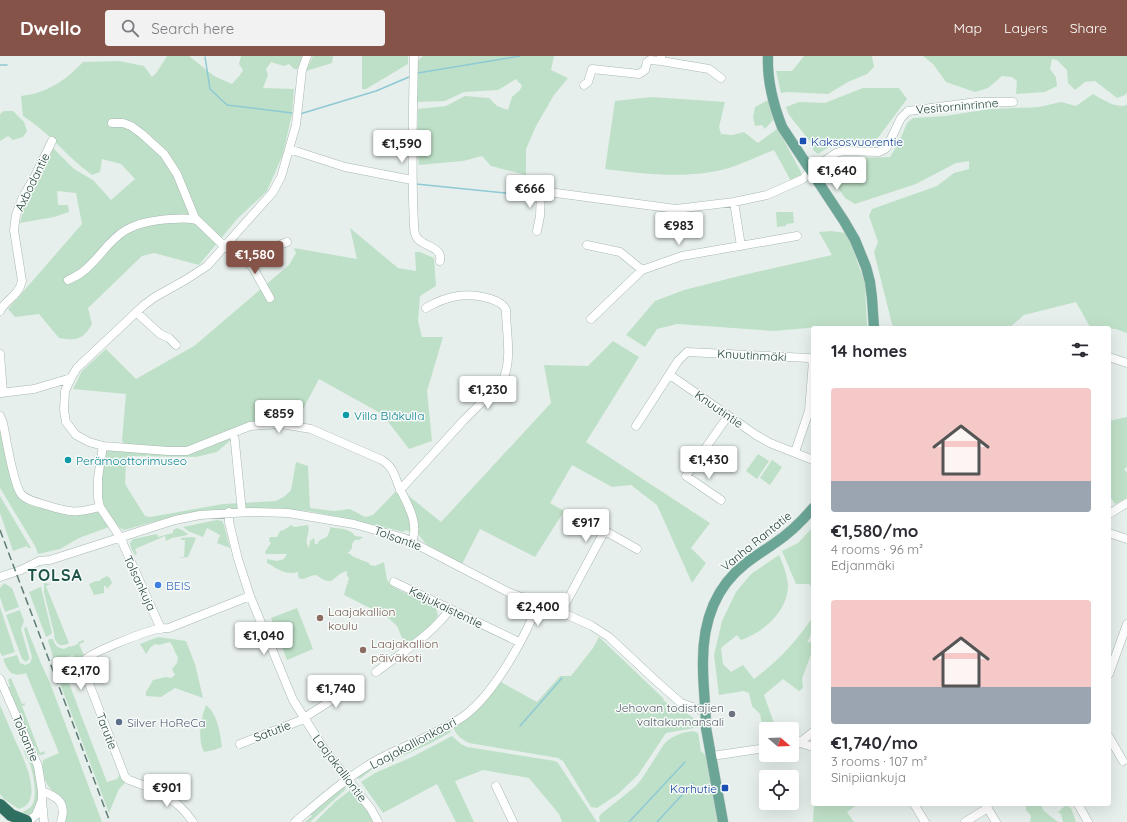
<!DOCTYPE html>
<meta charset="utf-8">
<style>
:root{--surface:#fff;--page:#f2f2f3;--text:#2b2b33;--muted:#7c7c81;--accent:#855347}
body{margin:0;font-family:Quicksand,sans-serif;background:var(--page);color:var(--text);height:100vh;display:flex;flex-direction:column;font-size:15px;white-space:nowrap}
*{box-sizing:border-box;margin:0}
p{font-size:13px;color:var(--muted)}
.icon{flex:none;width:22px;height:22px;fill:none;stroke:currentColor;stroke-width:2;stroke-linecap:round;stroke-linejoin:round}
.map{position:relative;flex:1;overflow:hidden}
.side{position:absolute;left:811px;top:270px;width:300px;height:480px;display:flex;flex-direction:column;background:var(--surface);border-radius:4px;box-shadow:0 4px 16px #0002}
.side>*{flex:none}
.needle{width:26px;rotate:109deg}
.buttons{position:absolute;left:759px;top:666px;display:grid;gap:8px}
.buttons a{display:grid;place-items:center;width:40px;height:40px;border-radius:4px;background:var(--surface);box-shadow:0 4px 16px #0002;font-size:20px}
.price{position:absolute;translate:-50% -34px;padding:0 9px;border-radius:4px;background:#fff;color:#222;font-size:13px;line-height:26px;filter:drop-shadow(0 1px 2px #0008)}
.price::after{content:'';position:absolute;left:50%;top:24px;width:12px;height:9px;margin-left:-6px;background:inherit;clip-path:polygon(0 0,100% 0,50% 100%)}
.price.current{background:var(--accent);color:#fff}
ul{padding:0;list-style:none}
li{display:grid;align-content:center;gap:8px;height:212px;padding:0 20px}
li span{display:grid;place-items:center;height:124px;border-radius:4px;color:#555}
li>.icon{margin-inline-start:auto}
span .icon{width:72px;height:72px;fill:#fffc;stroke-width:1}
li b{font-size:17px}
h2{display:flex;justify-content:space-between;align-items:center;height:48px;padding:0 20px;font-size:17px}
header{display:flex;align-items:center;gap:24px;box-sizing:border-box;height:56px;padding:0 20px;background:var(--accent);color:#fff}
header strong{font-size:19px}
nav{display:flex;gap:22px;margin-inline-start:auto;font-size:14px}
.search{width:280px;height:36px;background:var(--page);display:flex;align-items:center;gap:10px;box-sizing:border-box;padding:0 14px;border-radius:4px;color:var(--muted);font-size:15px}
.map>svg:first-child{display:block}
.green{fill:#bfe0c8}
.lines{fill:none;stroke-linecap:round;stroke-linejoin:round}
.stream{stroke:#8ec9d4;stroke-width:1.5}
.minor-casing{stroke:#a8b8b2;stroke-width:9}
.major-casing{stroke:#c2cac8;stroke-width:11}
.highway-casing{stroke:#c2cac8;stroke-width:13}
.minor{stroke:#fff;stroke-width:8}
.major{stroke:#6aa596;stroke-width:10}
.highway{stroke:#2f6f62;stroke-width:12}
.rail{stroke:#5f7d75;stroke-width:1.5;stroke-dasharray:8 4;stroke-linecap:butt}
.transit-dot{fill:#1a4fb4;stroke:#f7fbf9;stroke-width:1.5}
.culture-dot{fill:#0f9aa8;stroke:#f7fbf9;stroke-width:1.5}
.shop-dot{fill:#3f7fe0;stroke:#f7fbf9;stroke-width:1.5}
.education-dot{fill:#8d6e63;stroke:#f7fbf9;stroke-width:1.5}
.worship-dot{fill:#6b7280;stroke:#f7fbf9;stroke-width:1.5}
.service-dot{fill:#5c6f8a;stroke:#f7fbf9;stroke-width:1.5}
.labels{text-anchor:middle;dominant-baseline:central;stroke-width:3;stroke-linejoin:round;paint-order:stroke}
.street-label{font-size:12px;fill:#24423a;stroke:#f7fbf9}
.transit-label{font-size:12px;fill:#164399;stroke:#f7fbf9;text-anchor:start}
.culture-label{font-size:12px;fill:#0d838f;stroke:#f7fbf9;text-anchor:start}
.shop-label{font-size:12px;fill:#366cbe;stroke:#f7fbf9;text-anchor:start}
.education-label{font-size:12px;fill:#785e54;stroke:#f7fbf9;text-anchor:start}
.worship-label{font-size:12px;fill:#5b616d;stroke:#f7fbf9;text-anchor:end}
.service-label{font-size:12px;fill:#4e5e75;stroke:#f7fbf9;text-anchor:start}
.district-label{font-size:16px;font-weight:bold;letter-spacing:1px;fill:#1f5548;stroke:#f7fbf9}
</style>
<header>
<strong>Dwello</strong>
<div class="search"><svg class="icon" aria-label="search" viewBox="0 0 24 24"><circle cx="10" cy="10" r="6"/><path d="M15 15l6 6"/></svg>Search here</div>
<nav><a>Map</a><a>Layers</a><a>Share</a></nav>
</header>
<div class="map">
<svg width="1127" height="766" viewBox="0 0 1127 766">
<rect width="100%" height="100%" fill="#e6efeb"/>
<!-- green -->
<path class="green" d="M167 0H189L214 20 232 28 240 19 243 14 239 8 241 0H304L297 13H294L289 8 284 10 271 6 266 13 268 19 263 32 294 33 292 58 283 98 267 135 237 163 199 209 154 197 142 200 88 252 92 268C83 284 76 285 59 282L39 258 15 261 8 253 82 168 76 137 57 135 58 149H68L69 156 54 161 20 167 26 143 42 110 53 92 74 113 93 124 111 144 135 123 121 108 102 103 100 116 92 119C67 101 49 76 23 60L21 40C47 37 65 25 83 6L119 5 144 10 152 21 157 16Z
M313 0H333L332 7 306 15Z
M362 0H408V8L366 33H362Z
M423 0H554L551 14 568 22 554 39 536 70 526 93V119L491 110 482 100 463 105 419 109 417 94 418 53 446 50 465 40 489 42 497 50 508 54 512 41 520 34 522 30 516 23 498 34 464 36 445 45 416 46C416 35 412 6 423 0Z
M804 0H872L874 11 867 18 848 26 828 38 787 36 781 37 776 15H792Z
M923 0H1127V37L1125 39 1117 42 1095 25 1085 26 1075 34 1068 27 1067 14 1057 4 1052 3 1050 13 1056 21 1057 30 1045 36 1016 38 1017 25 1012 21 1002 20 988 32 975 36 946 26 933 8Z
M863 32H899L907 43 874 87H854L838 85 818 98 813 94 812 88 789 59 786 51 799 46 825 47Z
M1093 38C1102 43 1116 53 1127 49V277L1116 273 1090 271 1076 246 1024 259 1009 272H965L961 270V272H893L874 196 878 186 869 160 872 153 937 130 954 117 969 113V105L956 107 916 128 855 148 845 142 831 122 836 108 845 102 890 101 899 86 907 67 913 62 945 60 990 53 1039 51 1061 46 1076 50Z
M651 41 725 46 719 71 721 78 732 79 744 76 758 87 777 73 781 79 801 116V119L791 125 774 94C758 100 741 109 725 113 688 123 642 118 605 113L615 45Z
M768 44 773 64 765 73 762 69 755 70 753 61 755 51Z
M4 55H13L24 66 27 75 23 81 13 84 8 80 0 85V58Z
M776 156H793L794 167 786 168V170L777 171Z
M350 172 398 212 416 215 415 196H420L434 202 436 230 420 240 418 265 422 281H443L427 335 432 385 409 393 382 358 319 323 295 368 262 366 191 392 124 390 122 384 126 338 73 333 82 315 106 293 136 323 194 290 289 209 296 197 294 192 357 203Z
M831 175 847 177 865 227 867 272 820 271 773 275 677 268 657 273 645 291 626 279 655 245 684 234 739 220 832 199 819 176Z
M613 285 639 301 586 386 710 467 691 492 706 507 692 527 657 449 631 429 612 431 572 409 550 447 564 455 535 501 480 473 462 508 426 488 418 478 405 474 404 476 340 461 307 455 275 452 246 453 194 457 164 463 124 474C119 472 116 469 113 465 95 444 100 418 106 393L188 397 202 394 239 377 217 396 196 401 133 400 126 408 125 428 145 460 150 461 223 448 276 445 285 440 291 434 296 406 308 410 310 452 334 455 350 453 365 461 373 459 399 432 441 466 551 347 544 309 588 310Z
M1127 361V411L1124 413 1127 417V442L1115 448 1109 439V365Z
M0 363 16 429 31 446 98 456 101 458 110 469 109 471 79 482 60 493 38 498 35 490 0 432Z
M758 398 769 405 757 423 746 415Z
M772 404 782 411 770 429 760 422Z
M0 440 31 492H28L27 490 13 495 0 457Z
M217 464 222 465 224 469 230 492 217 487 220 479 207 472 203 481 188 475 183 471Z
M291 469 294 471 308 469C311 477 303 484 309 492L310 485 314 482 315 488H317L320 484 327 481 330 474V471C339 473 350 472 355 480L363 481 359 484H355L352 488V492L349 496H347L354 501 369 507 370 509 375 510 384 506 387 524 393 531 436 552 438 560C429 570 420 588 405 589L397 570 386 560 344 539 349 522 347 520V515C331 519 336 533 316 519 310 519 307 523 300 523L298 520V516C285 520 277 512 267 507V503L277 505 284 503 287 498H266L265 496 271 487 269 485 270 481H277L280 475 284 474Z
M813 471V533L809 528H796L782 495 798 487Z
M177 472 182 474 188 478 187 479 172 482 166 485 165 480 135 493 137 498 135 499 131 492 130 487 133 483 157 478 158 481 173 477V474Z
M192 481 196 482 188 501 181 502 180 501H184L185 484H181V482Z
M779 499C783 508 787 518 788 529 788 555 764 576 741 584L737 579 721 592 723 608 731 616 743 609 754 623C780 603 794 588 813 561 813 571 812 578 807 587L813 585V599L811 598 802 623 803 632 799 635 783 623 764 639 776 673H766V686L760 658 752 650 749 637 744 635 719 639 714 599 722 565 736 536 751 518Z
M107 520 110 522 112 527 107 533 106 530H104V537L94 539 89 528 96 525H100L101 523Z
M4 527 12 532 19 551 5 556 0 541V532Z
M44 527 51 528 46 530 69 587C59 593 54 586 54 577L44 536Z
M41 531 52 577 50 579 46 581 29 536Z
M0 551 15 596 2 600 0 596Z
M297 552 313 593 287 604 271 562Z
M20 554 24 565 21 573 29 601V603L26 606 22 603 6 559Z
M26 570 40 605 50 627 102 766H64C65 761 67 752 65 747 63 740 57 738 52 734 44 727 41 714 43 704L59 697 26 617C11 622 8 615 3 603L17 599 20 607 25 609 30 607 32 601 24 573Z
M158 581 186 585 195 608 203 642 175 632 161 641 146 640V636L153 624 166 621 171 622 175 619 172 613 177 607 178 601C174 596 174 591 170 586L159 589 155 588 151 591 146 598 140 588Z
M599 581 664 643 663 644C675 653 694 657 700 671L666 677 638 719 618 738 597 752 591 751 563 705 558 702 469 687C462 684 456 679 453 671L487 644 501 626 537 646 560 620H571L593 592Z
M49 583H53C55 589 57 592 64 593L70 590V591L78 588V586L84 584V586L79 588 84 599 82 601 83 613 76 615 75 614 78 613 73 599 64 602 66 609 63 611 81 659 107 726 117 723 121 717 127 725 119 733 109 757 58 622 52 597 48 585Z
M11 622 22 648 25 647V649L22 650 40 697 44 695 45 698 41 699 37 698 7 632 10 630 8 624Z
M0 649C5 661 10 672 15 684 22 699 46 746 19 753L5 744 0 738Z
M206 649C218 659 220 676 222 691L214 694 204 696C197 683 201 662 206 649Z
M449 673 451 676 429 688 373 713 361 722 358 723 357 721 377 707Z
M693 675 698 677 701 695 708 702 720 766H600L599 761 601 758 636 730 643 721 664 688C673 679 681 677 693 675Z
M452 680 461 688 467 691 555 705 558 707 597 766H562L559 758 529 722 483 714 455 725 474 766H456L437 728 383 757 361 726 375 717 412 701Z
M24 693C35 704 43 734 38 750 37 752 34 755 33 758L20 759C23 754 29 754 32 749 38 740 33 717 30 708 28 703 24 698 24 693Z
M344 730 346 733 310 766H305L312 760 309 757Z
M352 733 374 764 372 766H315L336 745Z
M814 748H858L847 756 854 766H813Z
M1026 748H1040L1044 755 1058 766H1030L1031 760 1026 754Z
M1066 749 1071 752 1076 766H1063L1061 758 1058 756Z"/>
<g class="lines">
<!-- stream -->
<path class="stream" d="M205 1 210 33 227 49 292 57
M0 9H7
M418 17 520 0
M300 58 376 35 409 21
M416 128 534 140
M520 670 562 622
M629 766 685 706
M657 766 693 727"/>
<defs>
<path id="minor" d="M307 0 302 14 296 69 281 121 273 136 207 210 187 223 155 241 144 249 77 312 71 322 65 335 64 354 66 366 76 379 89 386 103 390 168 395H187L250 370 281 368 311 373 382 404C396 413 394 422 401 435 409 451 419 468 412 486
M414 0C413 56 411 113 414 169 414 174 415 180 418 183 425 191 443 191 440 205
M661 5 709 13 721 22
M584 29 588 26 592 13 639 18 645 14 647 6 650 4 661 5V0
M112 67H123L131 70 142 78 164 98 177 118 195 162 224 190 252 210 277 190 287 186
M289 93 345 111 412 124
M734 146 741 190
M537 175 540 160 541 135 676 153 734 146 767 139 803 123 810 115 836 97 843 95 879 96 885 93 888 89 901 62 908 55 977 46H1013
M587 189 620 196 642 214
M252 210 270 242
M68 224C72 222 77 220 81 217 98 205 108 184 126 174 140 166 155 164 171 163 180 163 190 161 198 165
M0 255C7 242 18 241 22 225L14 174 16 159 22 143 35 120 52 85
M136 256 160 278 169 282 176 289
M591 263 642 214 682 200 797 180
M0 298 3 337
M1109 301 1127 307
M670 319 756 379 770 387 813 404
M0 337 34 333 71 322
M0 360 3 367C6 382 13 427 21 438 27 445 40 447 49 450 71 457 77 457 100 451
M636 370 678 305 687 296 809 302 813 305 809 355 795 396
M234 377 242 456
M103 390 98 422V442L100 451 120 481 161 573
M400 434 464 364 502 326C513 304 506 277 506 254 504 248 497 245 491 243 467 236 448 239 426 252
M721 444 686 420 728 360
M229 456V466L238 503 250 540 293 644 324 693 371 753 378 766
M1109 458 1127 447
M1109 477 1127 483
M0 521 21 514 39 505 50 504 175 464 200 459 250 456 288 457 354 468 404 482 508 536 561 556 592 570 609 581 655 624 681 647 706 656
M394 526 519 586
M561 556 604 476H607L637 493
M376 616C401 597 432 579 450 553
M1109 618 1127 568
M0 623 38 710 42 735V744L44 766
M1109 681 1123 705
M797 686 813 691
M792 687 803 684 813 676
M240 688 299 665 357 628
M712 700 766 692
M496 730 513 766
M42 735C58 741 67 747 61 766
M914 748 925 766
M985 748 996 766
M1078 748 1088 766
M31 763 36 759 42 744
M193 766C176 741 157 734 129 724L125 721 90 630 86 619 85 604C91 596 145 576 157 573 161 572 165 572 169 572L250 540
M295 766C321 744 347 721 377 704 405 689 437 679 464 660 493 639 526 581 538 547
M965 766 988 752"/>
<path id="major" d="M768 0C767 24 773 48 782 71L844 165 855 184 866 211 870 226 872 242 874 272
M723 766 706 672C706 652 703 632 703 611 702 571 713 533 745 508 755 500 765 494 775 487 790 477 802 465 813 452"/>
<path id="highway" d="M0 749 11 759 26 765"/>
</defs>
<!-- minor casing -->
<use href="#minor" class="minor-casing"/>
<!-- major casing -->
<use href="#major" class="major-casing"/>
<!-- highway casing -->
<use href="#highway" class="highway-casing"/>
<!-- minor -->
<use href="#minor" class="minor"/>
<!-- major -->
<use href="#major" class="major"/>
<!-- highway -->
<use href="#highway" class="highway"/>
<!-- rail -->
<path class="rail" d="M0 474 110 766"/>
</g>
<!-- markers -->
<g class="transit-dot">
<rect x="799" y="81" width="8" height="8" rx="2"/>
<rect x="721" y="728" width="8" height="8" rx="2"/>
</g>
<g class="culture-dot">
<circle cx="346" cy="359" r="4"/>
<circle cx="68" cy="404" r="4"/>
</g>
<circle class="shop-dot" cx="158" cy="529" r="4"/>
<g class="education-dot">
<circle cx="320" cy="562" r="4"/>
<circle cx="363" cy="594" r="4"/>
</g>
<circle class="worship-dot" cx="732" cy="658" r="4"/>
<circle class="service-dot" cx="119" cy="666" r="4"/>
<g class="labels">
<!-- street labels -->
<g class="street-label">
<text transform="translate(957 50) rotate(-5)">Vesitorninrinne</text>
<text transform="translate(32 126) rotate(-64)">Axbodantie</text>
<text transform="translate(752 299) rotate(3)">Knuutinmäki</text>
<text transform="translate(719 353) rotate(35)">Knuutintie</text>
<text transform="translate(398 482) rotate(20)">Tolsantie</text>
<text transform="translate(756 485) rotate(-39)">Vanha Rantatie</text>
<text transform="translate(140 527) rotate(65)">Tolsankuja</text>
<text transform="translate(446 551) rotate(26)">Keijukaistentie</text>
<text transform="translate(107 675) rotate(69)">Tarutie</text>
<text transform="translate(272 675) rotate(-21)">Satutie</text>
<text transform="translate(26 682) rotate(67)">Tolsantie</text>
<text transform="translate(413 687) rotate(-28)">Laajakallionkaari</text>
<text transform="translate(340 712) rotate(53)">Laajakalliontie</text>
</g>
<!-- transit labels -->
<g class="transit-label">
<text x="811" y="85">Kaksosvuorentie</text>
<text x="717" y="732" text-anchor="end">Karhutie</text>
</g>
<!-- culture labels -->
<g class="culture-label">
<text x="354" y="359">Villa Blåkulla</text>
<text x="76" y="404">Perämoottorimuseo</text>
</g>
<!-- shop labels -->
<g class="shop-label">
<text x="166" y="529">BEIS</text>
</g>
<!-- education labels -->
<g class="education-label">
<text x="328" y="555">Laajakallion<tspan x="328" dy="14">koulu</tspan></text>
<text x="371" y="587">Laajakallion<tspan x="371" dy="14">päiväkoti</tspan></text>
</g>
<!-- worship labels -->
<g class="worship-label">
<text x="724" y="651">Jehovan todistajien<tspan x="724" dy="14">valtakunnansali</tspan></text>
</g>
<!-- service labels -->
<g class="service-label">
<text x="127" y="666">Silver HoReCa</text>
</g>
<!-- district labels -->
<g class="district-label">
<text x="55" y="519">TOLSA</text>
</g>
</g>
</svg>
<div class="buttons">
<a><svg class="needle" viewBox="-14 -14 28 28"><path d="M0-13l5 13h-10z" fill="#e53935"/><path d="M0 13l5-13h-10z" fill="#7c7c81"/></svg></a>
<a><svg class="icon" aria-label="locate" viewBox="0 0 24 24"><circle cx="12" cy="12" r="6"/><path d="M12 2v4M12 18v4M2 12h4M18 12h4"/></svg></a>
</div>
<b class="price" style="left:402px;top:108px">€1,590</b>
<b class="price" style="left:837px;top:135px">€1,640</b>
<b class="price" style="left:530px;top:153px">€666</b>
<b class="price" style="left:679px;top:190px">€983</b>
<b class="price current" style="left:255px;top:219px">€1,580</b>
<b class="price" style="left:488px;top:354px">€1,230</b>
<b class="price" style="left:279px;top:378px">€859</b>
<b class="price" style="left:709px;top:424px">€1,430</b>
<b class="price" style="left:586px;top:487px">€917</b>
<b class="price" style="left:538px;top:571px">€2,400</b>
<b class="price" style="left:264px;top:600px">€1,040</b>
<b class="price" style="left:81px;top:635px">€2,170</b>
<b class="price" style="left:336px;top:653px">€1,740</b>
<b class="price" style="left:167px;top:752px">€901</b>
<section class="side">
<h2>14 homes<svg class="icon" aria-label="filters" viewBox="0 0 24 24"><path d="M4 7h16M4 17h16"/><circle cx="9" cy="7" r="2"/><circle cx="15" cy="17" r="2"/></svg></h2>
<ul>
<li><span style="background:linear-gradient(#f6c9c9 75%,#9aa5b1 0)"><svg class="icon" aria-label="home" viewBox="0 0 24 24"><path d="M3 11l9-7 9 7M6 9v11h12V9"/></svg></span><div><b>€1,580/mo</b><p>4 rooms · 96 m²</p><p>Edjanmäki</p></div></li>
<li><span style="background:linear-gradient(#f6c9c9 70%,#9aa5b1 0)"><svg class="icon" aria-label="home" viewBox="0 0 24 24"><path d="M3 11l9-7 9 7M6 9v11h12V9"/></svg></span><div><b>€1,740/mo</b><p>3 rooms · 107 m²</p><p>Sinipiiankuja</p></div></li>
</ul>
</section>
</div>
